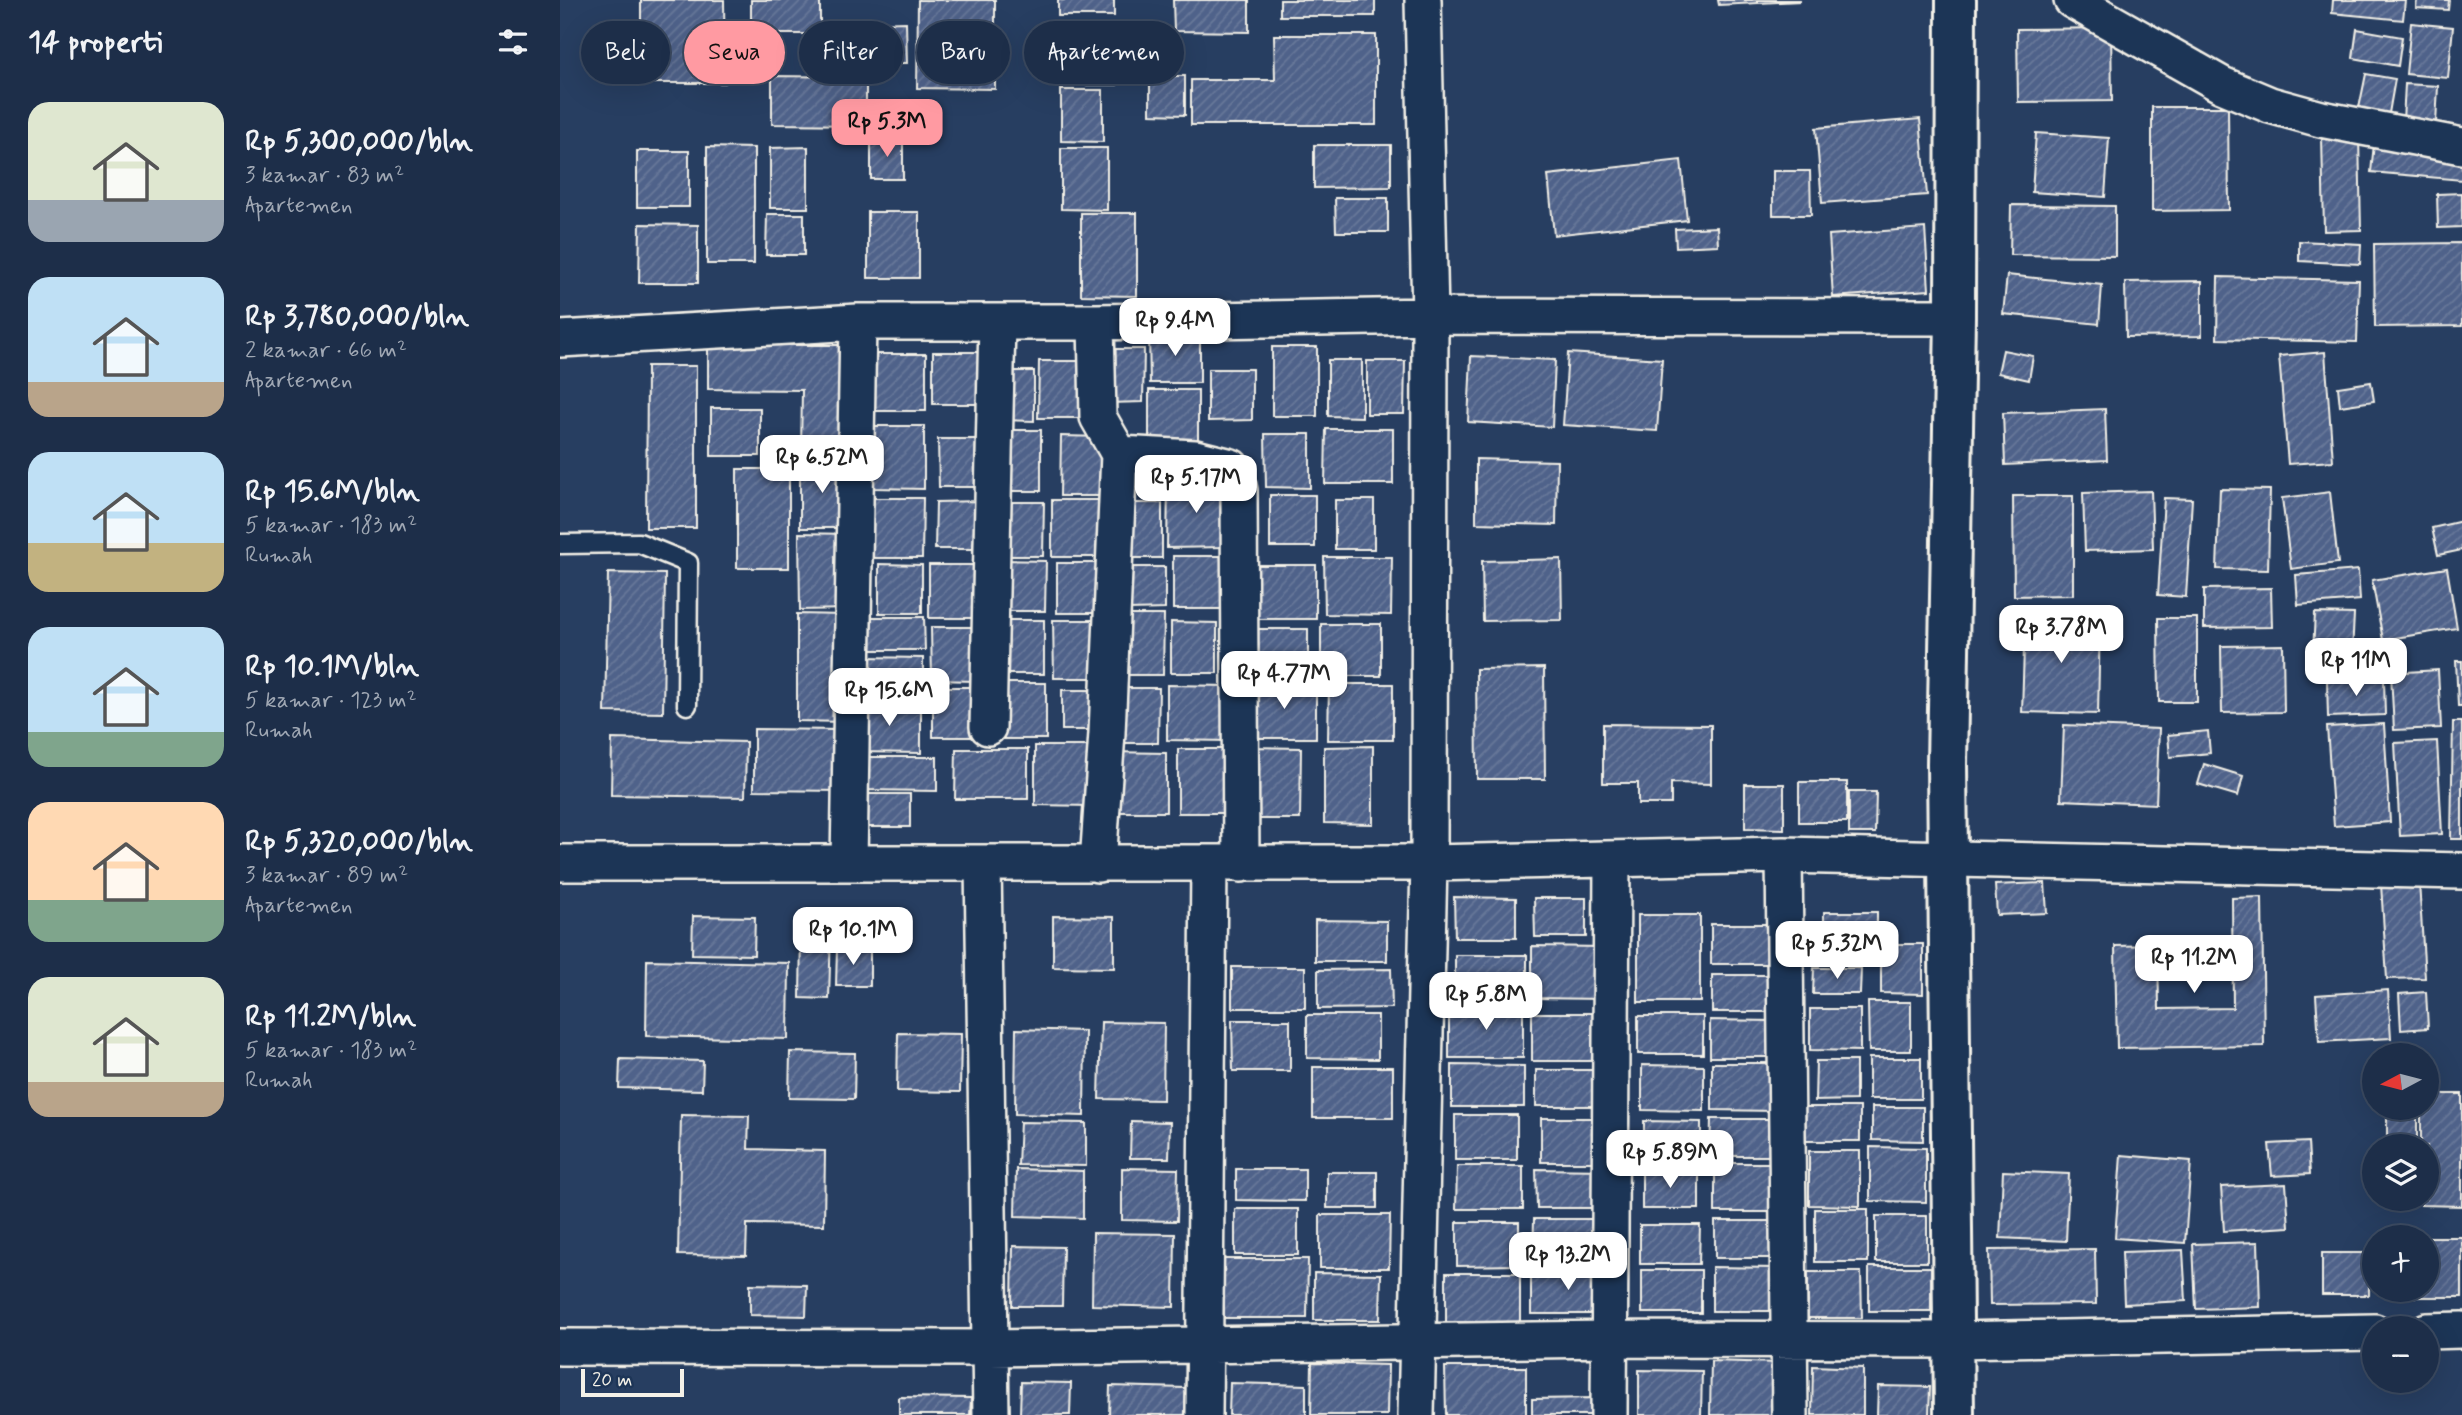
<!DOCTYPE html>
<html lang="id">
<meta charset="utf-8">
<style>
:root{--surface:#1d2e49;--page:#253650;--text:#f1f3f6;--muted:#a0a8b4;--line:#3b4a61;--accent:#ff9aa2}
body{margin:0;font-family:Mynerve,sans-serif;background:var(--page);color:var(--text);height:100vh;display:flex;flex-direction:column;font-size:26px;white-space:nowrap}
*{box-sizing:border-box;margin:0}
p{font-size:23px;color:var(--muted)}
.icon{flex:none;width:38px;height:38px;fill:none;stroke:currentColor;stroke-width:2;stroke-linecap:round;stroke-linejoin:round}
.map{position:relative;flex:1;overflow:hidden}
.details{display:flex;flex-direction:column;background:var(--surface);width:560px}
.details>*{flex:none}
.top-card{position:absolute;left:21px;top:21px;width:665px;height:63px;display:flex;gap:14px}
.needle{width:46px;rotate:263deg}
.controls{position:absolute;left:1802px;top:1043px;display:grid;gap:14px}
.controls a{display:grid;place-items:center;width:77px;height:77px;border-radius:50%;background:var(--surface);box-shadow:0 7px 28px #0002,0 0 0 2px var(--line);font-size:35px}
.scale{position:absolute;left:21px;bottom:18px;width:103px;box-sizing:border-box;padding-left:7px;border:4px solid #f4f1e8;border-top:0;font-size:19px;line-height:24px;white-space:nowrap;color:#f4f1e8;-webkit-text-stroke:5px #1d3557;paint-order:stroke}
.price{position:absolute;translate:-50% -60px;padding:0 16px;border-radius:14px;background:#fff;color:#222;font-size:23px;line-height:46px;filter:drop-shadow(0 2px 4px #0008)}
.price::after{content:'';position:absolute;left:50%;top:42px;width:21px;height:16px;margin-left:-10px;background:inherit;clip-path:polygon(0 0,100% 0,50% 100%)}
.price.current{background:var(--accent);color:#111}
ul{padding:0;list-style:none}
li{display:flex;align-items:center;gap:21px;height:175px;padding:0 28px}
li span{display:grid;place-items:center;flex:none;width:196px;height:140px;border-radius:21px;color:#555}
li>.icon{margin-inline-start:auto}
span .icon{width:84px;height:84px;fill:#fffc;stroke-width:1}
li b{font-size:30px}
h2{display:flex;justify-content:space-between;align-items:center;height:84px;padding:0 28px;font-size:30px}
.chip{padding:0 24px;border-radius:32px;background:var(--surface);box-shadow:0 7px 28px #0002,0 0 0 2px var(--line);font-size:24px;line-height:63px}
.chip.current{background:var(--accent);color:#111}
main{display:flex;flex:1;min-height:0}
.map>svg:first-child{display:block}
.building{fill:url(#building-hatch);stroke:#f4f1e8;stroke-width:2}
.lines{fill:none;stroke-linecap:round;stroke-linejoin:round}
.lane-casing{stroke:#f4f1e8;stroke-width:23}
.street-casing{stroke:#f4f1e8;stroke-width:40}
.secondary-casing{stroke:#f4f1e8;stroke-width:44}
.lane{stroke:#1d3557;stroke-width:18}
.street{stroke:#1d3557;stroke-width:35}
.secondary{stroke:#1d3557;stroke-width:38}
</style>
<main>
<section class="details">
<h2>14 properti<svg class="icon" aria-label="filters" viewBox="0 0 24 24"><path d="M4 7h16M4 17h16"/><circle cx="9" cy="7" r="2"/><circle cx="15" cy="17" r="2"/></svg></h2>
<ul>
<li><span style="background:linear-gradient(#dfe7d0 70%,#9aa5b1 0)"><svg class="icon" aria-label="home" viewBox="0 0 24 24"><path d="M3 11l9-7 9 7M6 9v11h12V9"/></svg></span><div><b>Rp 5,300,000/bln</b><p>3 kamar · 83 m²</p><p>Apartemen</p></div></li>
<li><span style="background:linear-gradient(#bfe0f5 75%,#b9a48a 0)"><svg class="icon" aria-label="home" viewBox="0 0 24 24"><path d="M3 11l9-7 9 7M6 9v11h12V9"/></svg></span><div><b>Rp 3,780,000/bln</b><p>2 kamar · 66 m²</p><p>Apartemen</p></div></li>
<li><span style="background:linear-gradient(#bfe0f5 65%,#c2b280 0)"><svg class="icon" aria-label="home" viewBox="0 0 24 24"><path d="M3 11l9-7 9 7M6 9v11h12V9"/></svg></span><div><b>Rp 15.6M/bln</b><p>5 kamar · 183 m²</p><p>Rumah</p></div></li>
<li><span style="background:linear-gradient(#bfe0f5 75%,#7fa58c 0)"><svg class="icon" aria-label="home" viewBox="0 0 24 24"><path d="M3 11l9-7 9 7M6 9v11h12V9"/></svg></span><div><b>Rp 10.1M/bln</b><p>5 kamar · 123 m²</p><p>Rumah</p></div></li>
<li><span style="background:linear-gradient(#ffd9b3 70%,#7fa58c 0)"><svg class="icon" aria-label="home" viewBox="0 0 24 24"><path d="M3 11l9-7 9 7M6 9v11h12V9"/></svg></span><div><b>Rp 5,320,000/bln</b><p>3 kamar · 89 m²</p><p>Apartemen</p></div></li>
<li><span style="background:linear-gradient(#dfe7d0 75%,#b9a48a 0)"><svg class="icon" aria-label="home" viewBox="0 0 24 24"><path d="M3 11l9-7 9 7M6 9v11h12V9"/></svg></span><div><b>Rp 11.2M/bln</b><p>5 kamar · 183 m²</p><p>Rumah</p></div></li>
</ul>
</section>
<div class="map">
<svg width="1902" height="1415" viewBox="0 0 1902 1415">
<defs>
<pattern id="building-hatch" width="6" height="6" patternUnits="userSpaceOnUse" patternTransform="scale(1.75)"><rect width="6" height="6" fill="#4f628a"/><path d="M-1 1l2-2M0 6l6-6M5 7l2-2" fill="none" stroke="#69799a"/></pattern>
</defs>
<rect width="100%" height="100%" fill="#273e61"/>
<filter id="ink" filterUnits="userSpaceOnUse"><feTurbulence type="fractalNoise" baseFrequency=".0143" numOctaves="2"/><feDisplacementMap in="SourceGraphic" scale="14" xChannelSelector="R" yChannelSelector="G"/><feConvolveMatrix kernelMatrix="1 2 1 2 8 2 1 2 1" color-interpolation-filters="sRGB"/></filter>
<g filter="url(#ink)">
<!-- building -->
<path class="building" d="M81 0H164L165 83H81Z
M191 0H260V34H191Z
M358 0H435V89L357 88Z
M498 0H554V16H498Z
M613 0H689V32L614 31Z
M720 0H815V16H720Z
M1158 0H1240V1L1159 5Z
M1773 0H1845L1843 20 1772 13Z
M1857 0H1889L1888 10 1856 8Z
M346 22 347 63H310V23Z
M1851 23 1893 27 1888 78 1846 74Z
M505 28H558L557 85H505Z
M1551 28 1552 101 1458 102 1457 29Z
M1797 29 1842 37 1838 66 1793 58Z
M714 35H816V125H631V80H715Z
M1806 74 1835 79 1828 119 1798 113Z
M212 76 306 77V125L212 124Z
M590 76H625V115L590 114Z
M1845 84 1878 86 1876 123 1843 121Z
M501 90H543V142L501 141Z
M1592 107H1668L1669 210 1592 211Z
M1360 119 1367 195 1262 203 1256 128Z
M1476 133 1549 138 1545 197 1472 192Z
M1762 136H1799L1801 230 1764 231Z
M311 139H343V179H311Z
M1814 144 1902 153V180L1811 172Z
M754 145H831V187L754 188Z
M147 147 194 148V264H147Z
M248 147V208H210V148Z
M501 148H547V210L501 209Z
M77 151H129V207H77Z
M1121 160 1127 220 994 235 988 175Z
M1213 171H1250L1251 215H1213Z
M1902 193V227L1878 228 1877 194Z
M775 198H828V232H776Z
M1451 205 1555 206V256L1450 255Z
M308 212H359V278H308Z
M521 213H577V296L521 295Z
M207 214H244V255H206Z
M80 224 138 225V283H79Z
M1157 227 1158 245 1116 247 1115 229Z
M1365 228 1369 290 1273 297 1269 235Z
M1739 241 1801 244 1800 264 1739 261Z
M1902 243V326L1815 327 1814 244Z
M1447 275 1542 285 1539 324 1443 314Z
M1658 277 1799 280 1797 342 1657 339Z
M1642 281V336L1566 337 1565 282Z
M589 334H640V383H590Z
M148 345H287L286 452H241L242 390 148 389Z
M712 347H757V416H712Z
M548 349H584L583 402 549 403Z
M1443 350 1473 356 1469 380 1438 373Z
M373 352H421L420 404H373Z
M1765 352 1773 461 1728 464 1719 356Z
M1008 353 1102 359 1097 431 1003 425Z
M314 354H366V411H314Z
M911 356 995 360 992 427 908 422Z
M768 360H802V417L768 416Z
M479 361H527V418H478Z
M807 361H845L844 414H807Z
M87 366H136V528H86Z
M648 369H692V420L648 421Z
M443 371H474V421L443 420Z
M1811 382 1814 401 1780 406 1778 387Z
M589 390H638V440L589 439Z
M151 408H200V456H151Z
M1545 409 1547 460 1445 465 1443 413Z
M314 426H364V489L314 488Z
M766 429H833V484H765Z
M446 430H481V491H446Z
M705 434H750V488L706 487Z
M501 436 545 437V496H500Z
M378 439H427L426 487H379Z
M916 459 997 461 996 525 916 523Z
M240 461H284L285 528H240Z
M177 469H229V568H177Z
M608 483H666L665 547 607 548Z
M1660 489 1710 490 1708 570 1657 569Z
M1591 491 1593 549 1525 551 1523 493Z
M1770 492 1778 563 1731 569 1722 498Z
M710 495H755V547H710Z
M1453 496H1513V595L1454 596Z
M311 498H363L362 558H311Z
M1604 498 1632 499 1626 597 1598 595Z
M492 500H547V557H492Z
M775 500H814V549H775Z
M421 501V549H375L376 502Z
M442 502H484L483 556H442Z
M564 503H602V558H565Z
M1902 521V550L1878 555 1872 528Z
M239 533 288 534V609L240 610Z
M613 556H662V609H613Z
M764 557H832L831 615 765 614Z
M1001 559 1002 620 923 621 922 561Z
M442 560 486 561 485 611H442Z
M497 563H537V613H497Z
M319 564 362 565V613H319Z
M369 565H422V618H369Z
M694 565H756V619H694Z
M569 567H605V609L569 610Z
M1887 568 1897 628 1823 640 1812 580Z
M1798 570 1800 600 1738 605 1736 575Z
M48 573 105 574 103 713 45 712Z
M1711 588 1712 627 1644 628V589Z
M1755 613 1794 614 1792 654 1753 653Z
M237 614 284 615 285 722 237 721Z
M564 615H604L603 675H563Z
M1465 615 1540 618 1538 714 1462 712Z
M299 617H364L365 650H299Z
M1598 618H1637V702H1599Z
M441 620H484V674H441Z
M493 620H545V678H494Z
M611 622 657 623V673H611Z
M761 624H821V676H761Z
M371 627H417V681L372 680Z
M693 629H748V672H693Z
M1723 645 1724 712 1662 713 1661 646Z
M303 657 363 658V695H303Z
M1896 661H1902V706H1898Z
M984 668 985 779H917L916 669Z
M1878 670 1881 728 1834 730 1831 673Z
M1824 679 1825 715 1768 717 1767 681Z
M440 683H486V739H440Z
M693 684 756 685V738H692Z
M769 684H833V740H768Z
M607 685 670 686 669 741 607 740Z
M373 687H420V737H373Z
M559 688H599L598 743H559Z
M502 690H541V730H502Z
M297 703H361V753L297 752Z
M1893 722H1902V839H1891Z
M1043 724 1151 725V784L1111 783V804H1078V783H1043Z
M1824 724 1830 822 1774 826 1767 727Z
M1504 725 1599 729 1596 804 1501 800Z
M194 729 283 730V791L194 790Z
M1648 731 1650 753 1610 757 1608 735Z
M52 739 186 742 185 797 51 795Z
M1877 741 1882 834 1840 836 1835 743Z
M475 746H532L531 806 475 805Z
M813 746V824L764 823V747Z
M686 747 741 748 740 819H687Z
M396 749H468V799H395Z
M618 749H673V813H618Z
M549 752 606 753V812H549Z
M300 757H377V791L300 790Z
M1644 764 1683 776 1678 796 1638 784Z
M1239 782H1287V822H1239Z
M1185 784H1224V829L1185 828Z
M1289 792H1316L1315 833H1289Z
M305 794H350V827H305Z
M1859 882 1865 978 1827 979 1821 884Z
M1485 883 1487 913 1437 915 1435 885Z
M894 897 956 898V938H895Z
M1702 897 1704 1046 1557 1048 1555 946 1598 945 1599 1009 1673 1008 1672 898Z
M974 898H1026V937H975Z
M1264 912H1317V963H1264Z
M1078 915H1140V1002H1078Z
M133 916 195 917 194 955 132 954Z
M493 916 554 917V968L493 967Z
M755 920 827 921V961H755Z
M1151 924H1211V964H1151Z
M241 930H271L269 999 240 998Z
M1321 944H1363V994L1321 993Z
M972 946 1044 947 1043 999 972 998Z
M277 948 310 949V986H276Z
M895 955H967V996H895Z
M87 960 229 963 228 1039 86 1036Z
M672 967H745V1008H672Z
M1254 968H1301L1300 994H1253Z
M831 969 832 1008 758 1009V970Z
M1152 975H1210V1012H1152Z
M1828 990 1831 1038 1759 1042 1756 995Z
M1866 992 1868 1028 1841 1030 1839 994Z
M1308 1002H1351V1051H1309Z
M889 1006H963V1058H889Z
M1250 1009H1300V1051L1250 1050Z
M972 1013H1046V1061H972Z
M747 1015H818V1059L747 1058Z
M1078 1016H1143V1054H1078Z
M672 1020H730V1071H673Z
M1150 1020 1213 1021 1212 1057H1150Z
M541 1022 604 1023 603 1100 539 1099Z
M456 1029 525 1031 524 1116 455 1114Z
M338 1033 401 1034 400 1092 337 1091Z
M230 1052 295 1053 294 1099 229 1098Z
M1309 1058H1361V1099H1309Z
M60 1059 143 1061 142 1090 59 1088Z
M1256 1061H1296V1100L1255 1101Z
M1152 1063H1216V1111L1152 1110Z
M892 1065 964 1066V1107H892Z
M1082 1065 1144 1066V1111L1082 1110Z
M753 1067H833V1118H753Z
M976 1070H1035V1106H976Z
M1867 1094H1902V1206L1861 1205V1199H1867V1146H1861V1108H1867Z
M1245 1107H1300V1141H1245Z
M1312 1107H1363V1141L1312 1140Z
M1827 1108H1857V1146H1827Z
M121 1115 189 1116 188 1149 265 1151 264 1225 187 1224 186 1256 118 1255Z
M895 1115H957V1160H895Z
M981 1118H1045V1162H981Z
M1151 1119H1212V1156H1150Z
M571 1121 610 1122 609 1158H570Z
M1084 1121 1141 1122V1160H1084Z
M460 1122 526 1123V1166L458 1165Z
M1748 1142 1750 1174 1712 1176 1709 1144Z
M1310 1147 1366 1148V1202L1310 1201Z
M1249 1151H1300V1206L1249 1205Z
M1561 1155 1631 1161 1625 1243 1555 1238Z
M1155 1163H1221V1212H1155Z
M897 1166H963V1209H896Z
M562 1168 618 1169 617 1221 562 1220Z
M456 1169 523 1171V1218L455 1216Z
M676 1169H745V1201L676 1200Z
M976 1169 1047 1170V1208H977Z
M1082 1170H1139V1209H1082Z
M1443 1171 1509 1174 1506 1241 1440 1238Z
M767 1172H817V1208H767Z
M1726 1184 1729 1227 1664 1231 1661 1187Z
M675 1209H738V1255H675Z
M1255 1209H1308V1262H1255Z
M760 1215H830L829 1268H760Z
M1316 1216H1367V1262H1316Z
M974 1219H1042V1258H973Z
M1155 1221H1218V1258H1155Z
M897 1222H959V1265L897 1266Z
M1080 1225H1140L1139 1264H1080Z
M533 1233 615 1234 614 1307 532 1305Z
M1865 1237H1902V1297H1855V1290H1867V1237Z
M1698 1242 1700 1307 1636 1309 1633 1244Z
M453 1246 503 1247 502 1306H452Z
M1535 1249 1536 1304 1430 1305 1429 1250Z
M1623 1250 1626 1301 1564 1304 1562 1252Z
M1762 1253H1809V1295H1762Z
M664 1259H748L747 1318H664Z
M1152 1267 1216 1268V1311H1152Z
M1309 1267H1371V1311H1309Z
M1044 1269V1314H971V1270Z
M1082 1270H1141V1313H1082Z
M1248 1272H1301L1302 1318H1248Z
M754 1273 821 1274 820 1320H754Z
M886 1273H960V1322H886Z
M190 1284 247 1285 246 1316 190 1315Z
M1151 1361 1219 1363 1218 1415H1150Z
M752 1363 828 1365 827 1415H751Z
M1253 1366 1303 1368V1415H1252Z
M885 1367H966V1415H886Z
M1079 1370 1142 1371 1141 1415H1079Z
M461 1382 511 1383 510 1415H460Z
M670 1383 746 1385V1415H669Z
M550 1386 626 1388 625 1415H549Z
M1318 1386 1370 1387 1369 1415H1317Z
M339 1397 411 1398 410 1415H339Z
M1037 1398V1415H972V1399Z"/>
<g class="lines">
<defs>
<path id="lane" d="M0 544 79 543 128 563 127 705"/>
<path id="street" d="M1512 0 1662 85 1710 105 1761 119 1902 146
M536 322 538 417 559 454 547 733 538 864
M0 339 298 322H536L870 316 1395 317
M559 454 635 458 671 467 676 476 679 491 681 864
M428 727 437 322
M1224 855 1230 1415
M0 863H869L1224 855 1902 871
M289 863 298 322
M423 864 431 1415
M1867 1331 1902 1330
M0 1347 431 1348 1050 1339 1394 1340 1815 1332
M644 1415 649 864
M856 1415 869 863 870 316 863 0
M1049 1415 1052 859"/>
<path id="secondary" d="M1394 1415 1387 764 1395 317 1396 0"/>
</defs>
<!-- lane casing -->
<use href="#lane" class="lane-casing"/>
<!-- street casing -->
<use href="#street" class="street-casing"/>
<!-- secondary casing -->
<use href="#secondary" class="secondary-casing"/>
<!-- lane -->
<use href="#lane" class="lane"/>
<!-- street -->
<use href="#street" class="street"/>
<!-- secondary -->
<use href="#secondary" class="secondary"/>
</g>
</g>
</svg>
<div class="controls">
<a><svg class="needle" viewBox="-14 -14 28 28"><path d="M0-13l5 13h-10z" fill="#e53935"/><path d="M0 13l5-13h-10z" fill="#a0a8b4"/></svg></a>
<a><svg class="icon" aria-label="layers" viewBox="0 0 24 24"><path d="M12 4l9 5-9 5-9-5zM3 14l9 5 9-5"/></svg></a>
<a>+</a>
<a>−</a>
</div>
<div class="scale">20 m</div>
<b class="price current" style="left:327px;top:159px">Rp 5.3M</b>
<b class="price" style="left:615px;top:358px">Rp 9.4M</b>
<b class="price" style="left:262px;top:495px">Rp 6.52M</b>
<b class="price" style="left:636px;top:515px">Rp 5.17M</b>
<b class="price" style="left:1501px;top:665px">Rp 3.78M</b>
<b class="price" style="left:1796px;top:698px">Rp 11M</b>
<b class="price" style="left:724px;top:711px">Rp 4.77M</b>
<b class="price" style="left:329px;top:728px">Rp 15.6M</b>
<b class="price" style="left:293px;top:967px">Rp 10.1M</b>
<b class="price" style="left:1277px;top:981px">Rp 5.32M</b>
<b class="price" style="left:1634px;top:995px">Rp 11.2M</b>
<b class="price" style="left:926px;top:1032px">Rp 5.8M</b>
<b class="price" style="left:1110px;top:1190px">Rp 5.89M</b>
<b class="price" style="left:1008px;top:1292px">Rp 13.2M</b>
<div class="top-card">
<a class="chip">Beli</a>
<a class="chip current">Sewa</a>
<a class="chip">Filter</a>
<a class="chip">Baru</a>
<a class="chip">Apartemen</a>
</div>
</div>
</main>
